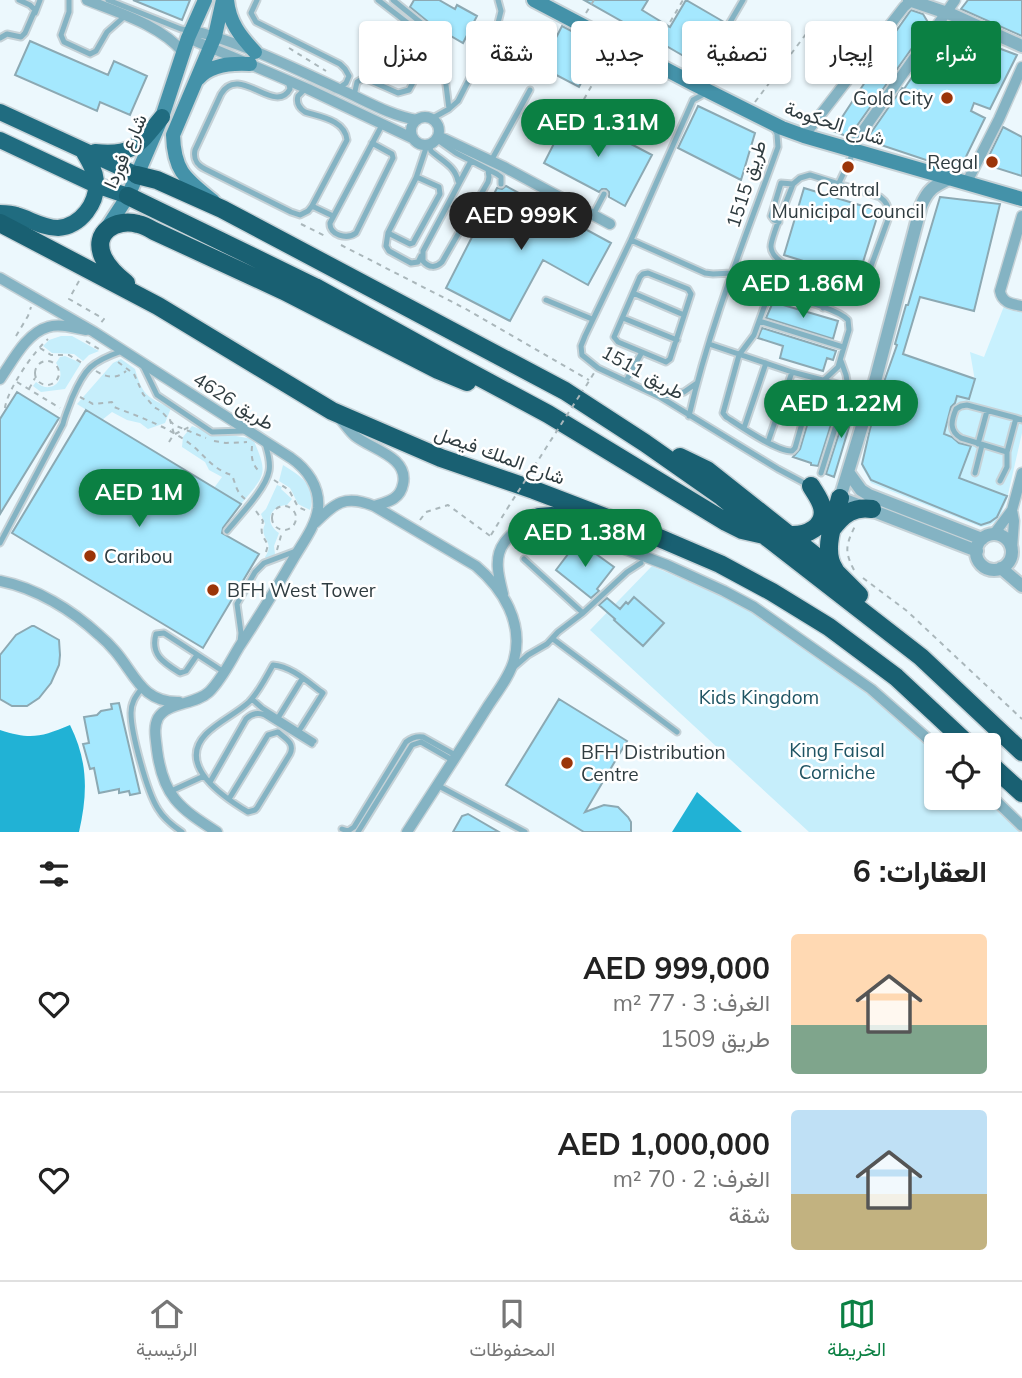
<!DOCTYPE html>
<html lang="ar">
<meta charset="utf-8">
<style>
:root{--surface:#fff;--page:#f2f2f2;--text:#222;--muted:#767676;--line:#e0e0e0;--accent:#0b8043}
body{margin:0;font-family:Mulish,Vazirmatn,sans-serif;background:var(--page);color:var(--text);direction:rtl;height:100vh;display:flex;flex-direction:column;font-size:26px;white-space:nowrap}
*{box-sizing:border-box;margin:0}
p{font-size:23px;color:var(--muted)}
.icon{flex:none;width:38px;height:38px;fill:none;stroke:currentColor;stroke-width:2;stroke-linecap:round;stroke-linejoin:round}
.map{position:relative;height:832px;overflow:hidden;direction:ltr}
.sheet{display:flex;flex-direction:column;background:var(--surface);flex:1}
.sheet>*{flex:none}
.guide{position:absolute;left:21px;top:21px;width:980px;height:63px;direction:rtl;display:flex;gap:14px}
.controls{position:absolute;left:924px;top:733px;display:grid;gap:14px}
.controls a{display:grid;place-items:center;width:77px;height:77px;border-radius:7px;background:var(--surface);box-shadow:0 2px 5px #0004;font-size:35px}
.price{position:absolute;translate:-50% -60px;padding:0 16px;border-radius:24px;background:var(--accent);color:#fff;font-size:23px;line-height:46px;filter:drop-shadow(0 2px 4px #0008)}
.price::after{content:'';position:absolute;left:50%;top:42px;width:21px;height:16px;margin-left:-10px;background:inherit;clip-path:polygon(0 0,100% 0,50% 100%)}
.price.on{background:#222;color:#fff}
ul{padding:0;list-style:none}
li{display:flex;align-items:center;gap:21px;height:175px;padding:0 35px}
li+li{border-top:2px solid var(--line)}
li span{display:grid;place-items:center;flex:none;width:196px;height:140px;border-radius:7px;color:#555}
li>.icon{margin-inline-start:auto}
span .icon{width:84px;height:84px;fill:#fffc;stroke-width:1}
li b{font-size:30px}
h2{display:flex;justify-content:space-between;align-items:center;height:84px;padding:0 35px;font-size:30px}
.tag{padding:0 24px;border-radius:7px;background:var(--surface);box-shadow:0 2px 5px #0004;font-size:24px;line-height:63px}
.tag.on{background:var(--accent);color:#fff}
.tabs{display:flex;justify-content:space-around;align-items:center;height:98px;border-top:2px solid var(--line);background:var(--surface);font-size:19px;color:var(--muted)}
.tabs a{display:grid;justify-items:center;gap:4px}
.tabs .on{color:var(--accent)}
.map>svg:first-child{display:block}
.built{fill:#c8f1fe}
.green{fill:#c6eefb}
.water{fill:#21b2d5}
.building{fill:#a5e8fe;stroke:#8ca9b3;stroke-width:2}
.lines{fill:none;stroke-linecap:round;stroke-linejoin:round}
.service-casing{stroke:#c6d2d7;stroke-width:9}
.minor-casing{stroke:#c6d2d7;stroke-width:13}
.tertiary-casing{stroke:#c6d2d7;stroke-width:16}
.secondary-casing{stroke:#c6d2d7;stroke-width:18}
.trunk-casing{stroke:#c6d2d7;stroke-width:19}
.motorway-casing{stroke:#c6d2d7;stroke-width:21}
.path{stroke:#aab7bb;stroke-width:2;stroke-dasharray:5 5;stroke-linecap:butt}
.service{stroke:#84b3c3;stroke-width:5}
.minor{stroke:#84b3c3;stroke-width:10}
.tertiary{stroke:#84b3c3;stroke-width:12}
.secondary{stroke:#4492a9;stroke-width:14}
.trunk{stroke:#206c80;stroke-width:16}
.motorway{stroke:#196072;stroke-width:18}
.path-bridge{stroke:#aab7bb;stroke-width:2;stroke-dasharray:5 5;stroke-linecap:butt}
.poi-dot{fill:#9b3509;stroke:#fff;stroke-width:2.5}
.labels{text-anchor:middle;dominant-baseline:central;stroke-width:5;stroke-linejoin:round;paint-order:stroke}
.poi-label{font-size:19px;fill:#2f3c40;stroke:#fff;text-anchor:start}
.street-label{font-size:19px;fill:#2f3c40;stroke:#fff}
.park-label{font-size:19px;fill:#1f5463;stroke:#fff}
</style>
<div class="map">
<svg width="1022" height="832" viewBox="0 0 1022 832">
<rect width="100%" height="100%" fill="#ecf8fd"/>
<!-- built -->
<path class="built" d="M1008 296 1022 300V433L1007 499 999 519 990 525 981 527 871 483 862 467 895 354 975 381 970 352 984 357Z"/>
<!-- green -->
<path class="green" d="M61 336H72L99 351 89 355 83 361 74 354 52 353 43 346 49 340Z
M65 356 81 363 65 389 41 392 33 386 36 382C51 396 69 379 56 363L60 357Z
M121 359 135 369C142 394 147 398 171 408L165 423 148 429 140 423 127 420 112 412 102 420 77 404 113 363Z
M192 426 218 436H236L253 439C269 475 265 475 241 504L214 488 222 477 209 470 205 462 182 447 183 437Z
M283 465C301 476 317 486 310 510L298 504 290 488 279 481Z
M277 485 282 487 281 489 292 499 287 505C269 506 264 523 279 533L274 546 275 554 266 559 265 557C276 540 258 539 265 524L261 514 266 509Z
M652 566 742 605 817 653 936 750V798H989L1022 830V832H809L590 630Z"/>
<!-- water -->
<path class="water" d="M70 725C88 761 88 793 79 832H0V730C31 740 41 737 70 725Z
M697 792 742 832H672Z"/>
<!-- building -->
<path class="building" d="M133 0H190L182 20Z
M414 0H439L455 9 457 5 477 16 463 43 432 25 410 7Z
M584 0H648L642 10 670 27 686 0 724 22 699 65 656 40 654 42 636 31 637 30Z
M968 0H1022V36L961 9Z
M911 10 923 14 929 24 849 137 833 131 873 70 871 68 875 61Z
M562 26 600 46 579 87 541 67Z
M945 28 1017 55 990 109 974 103 971 111 985 118 959 171 866 140 902 88 904 89Z
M30 41 108 75 114 61 147 76 130 115 100 102 97 111 15 75Z
M698 106 755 133 741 180 678 148Z
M570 112 652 155 625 206 609 197V192L606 189H602L599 192 544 163Z
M1003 127 1022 137V176L987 165 986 162Z
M506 186 611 243 588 285 543 260 510 321 446 288 497 188 502 189Z
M804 188 879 211 858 278 784 255Z
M940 197 1000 204 974 311 920 297 903 354 975 379 969 399 957 396 955 403 951 407 944 434 952 437 959 443 971 446 959 478 1007 496 997 517 990 522 981 525 871 480 862 464 870 429 885 379 897 345 895 344 906 305H908Z
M773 302 838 321 833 339 766 318Z
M762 328 836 351 833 360 827 358 823 371 780 358 783 346 758 338Z
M818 388 835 393 834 397 839 399 818 466 811 465V463L793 457 800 449Z
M17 392 59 418 0 514V419Z
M849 402 856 404 834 477 826 474Z
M86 410 241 504 223 528 222 533 259 554 203 648 12 533Z
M578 541 614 567 597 589 599 591 591 598 556 570Z
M634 597 664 623 643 646 614 620 615 619 599 605 607 598 620 609 626 602 628 604Z
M32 626H34L59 640 60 655 59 665 51 683 39 698 27 706H12L0 699V655L16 635Z
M559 699 627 741 585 812 604 805 618 807 628 817 631 822V832H584L506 785Z
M119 703 140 793 130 795 129 791 119 793V789L99 793 94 768 90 769 83 744 89 743 84 717 97 715 101 711 112 709 111 704Z
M468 814 499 832H453L462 816Z"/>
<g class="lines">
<defs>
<path id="service" d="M69 0V12L61 35 64 42 90 54 96 51 107 32 125 16
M108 0 181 29 188 30
M257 0 251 13 256 22 340 64 345 69 349 76 346 83 339 88
M393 0 436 35 443 43 445 53V77L449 109
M35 13 40 0
M0 38 7 34 21 37 25 33 35 10 30 5 19 0
M288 81 290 89C275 116 239 63 221 94L195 150C193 160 197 165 205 169L291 212 300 215 308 211 312 206 347 140C345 120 321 117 305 112 299 108 296 103 298 96L305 89
M694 84 743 0
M704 94 693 100 631 240 585 336 581 346 582 355 598 368 660 397 778 469 808 485
M354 96 357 82 364 78 398 93 409 90 431 48 430 43 427 38 378 0
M431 119 449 109 458 101 498 23 501 11 498 0
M439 141 456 153 497 174 501 177V184
M372 143 392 154 393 158 356 233C347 240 329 235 330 223L382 125
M431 144 430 148 431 151C442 161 455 166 458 181
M471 161 423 251V261C429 268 436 268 442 262L488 182 489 177 488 170
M491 161 530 90
M810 175 880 197C887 202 890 208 889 217L867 277 858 286C839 286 772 269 771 247 770 238 789 196 793 184L800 178Z
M838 185 853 153
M312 206 333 216
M593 215 604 194
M779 222 774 220 771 216 781 183 793 184
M388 233 410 244 413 243 440 194 439 187 419 178H416
M631 240 705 273 713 274 732 273
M421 256 418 262 411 263 389 251 386 246 388 233 416 178 427 145
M648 273 688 289 691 294 670 359 666 362 618 342 614 337 640 277 643 274Z
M791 278 828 291
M633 293 684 315
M787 297 791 275
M546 300 592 319
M823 308 829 287
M623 318 677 340
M759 321 843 347
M709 344 792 372 872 393
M143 366 157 395 212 432 244 431
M815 378 795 448 792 451C777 452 740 426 726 417L723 413 739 355 754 335 767 299 774 295 779 294C796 299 837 308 848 320L849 330 838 367 823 381
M626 381 642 352
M660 397 684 392 697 383
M689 416C710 324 746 236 778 147L777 134 774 128
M1016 418 1007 452 961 438C949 431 951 421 956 409L961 406 967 405 1016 418 1022 420
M744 428 766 363
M768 442 792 372
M978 444 987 411
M821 473 848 387 846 375 841 361
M975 473 982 445
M1000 481 1007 467V452
M227 531C239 516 266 489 269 471 271 461 267 451 265 443
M0 543 63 424C65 415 69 407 72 398 85 368 91 362 122 351
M524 559 583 613 627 572 641 563
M553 639 677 732
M240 643 241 633 237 604 255 572 264 563 296 551
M197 655 186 671 180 673C164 663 150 655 156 634L164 633 224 672
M513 668 528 655 547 644 558 632 583 613
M142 688C136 696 131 702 131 713 131 733 147 792 158 809 164 819 173 826 182 832
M252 699 262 708 314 741
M278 718 302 679
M210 782 246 719C252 713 258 712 265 715L312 744
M437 785 525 832
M169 792 204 776
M229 799 268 735 278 732C286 739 295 743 290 754L257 808 255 810 248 812C223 797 176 765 206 734 219 721 236 714 249 702 259 692 266 677 273 665 291 666 309 683 323 693L299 731
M342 829 348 831 354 827 406 742C411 738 416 736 423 737L457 756
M358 832 412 745 421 742 454 761"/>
<path id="minor" d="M87 0C119 13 160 25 183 52
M191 30C242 43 290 66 337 88 363 99 388 115 417 120
M188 38 308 89 412 138
M411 131a14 14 0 1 1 28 0a14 14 0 1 1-28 0Z
M438 136 504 167 610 224
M804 136 904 7 911 1
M850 149 955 0
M966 184 999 119 1022 67
M1022 216 1000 291C1002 303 1012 304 1022 306
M0 278 94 332 291 458C307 469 320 487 318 508 316 525 304 541 295 556 277 587 259 617 239 647 230 662 222 679 209 692 195 705 167 702 158 718 153 728 156 739 157 750 163 796 179 808 217 832
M0 379C12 362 26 333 48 327 60 323 74 328 86 330
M340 419C345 424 349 431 355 436 371 449 409 457 403 484 400 500 387 502 374 506
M315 523C335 503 345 494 374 506L476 566C503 589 524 623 514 660 510 676 497 692 488 706 461 749 434 790 407 832
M994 534 1012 510
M1012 549 1014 521 1012 510 1022 473
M0 581C36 588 72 610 99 635 105 640 110 645 115 651 135 674 142 703 179 702
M503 594C499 578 493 558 504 543 509 535 519 529 525 523 532 532 541 553 555 545 562 541 568 536 576 533L598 539 667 565 724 591 754 607 871 689 936 746
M989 794 1022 826"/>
<path id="tertiary" d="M909 0 953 15 1022 46
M949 179C934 186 928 189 921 206L872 393 840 498 977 551
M848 472 861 490 869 495 982 539
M976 552a18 18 0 1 1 36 0a18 18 0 1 1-36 0Z
M1001 568 1022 586"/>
<path id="secondary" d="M227 0C229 22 240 36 255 52
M534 0 694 84 782 128 804 136 1022 199
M198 79C210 64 232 63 250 64
M213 201C186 179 174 172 173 135L215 36 223 0
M105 231 128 196 137 175 162 117 188 38 205 0"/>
<path id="trunk" d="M0 112 137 175
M0 140 96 185 128 196
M95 152C134 156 139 145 162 117
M0 213C5 213 11 213 16 215 30 219 43 228 58 228 81 226 98 203 96 181 95 170 89 161 83 151"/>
<path id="motorway" d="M137 175 157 180 222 209 565 391 645 443 722 497 743 514 764 535 921 657 1022 752
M128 196 315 287 438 355 548 414 726 522 742 530 764 535
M0 223 158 306 332 411 441 458 534 490 657 537 720 564 772 592 829 627 896 677 970 746
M126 283C117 276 108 268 103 257 92 232 116 218 138 224 143 225 149 228 154 231L284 291 438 370 467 382
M680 457 707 470 837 573 859 595
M525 523 539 517 552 516 571 520 627 539 650 537
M832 529C843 514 854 506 872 509
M790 535C806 536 827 527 822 507 820 499 815 493 811 486
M835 570C821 551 835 519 840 498
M989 763 1022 793"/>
</defs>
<!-- service casing -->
<use href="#service" class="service-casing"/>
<!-- minor casing -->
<use href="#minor" class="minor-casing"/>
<!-- tertiary casing -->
<use href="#tertiary" class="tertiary-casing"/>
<!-- secondary casing -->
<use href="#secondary" class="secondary-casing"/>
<!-- trunk casing -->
<use href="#trunk" class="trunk-casing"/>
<!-- motorway casing -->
<use href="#motorway" class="motorway-casing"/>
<!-- path -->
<path class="path" d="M586 13 594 0
M289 48 326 71
M655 48 683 0
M755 102 815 22
M579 108 609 55
M301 224 327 237
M341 245 466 309 589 380
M79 281 69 299 104 319 100 324
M16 336 28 316 31 307
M86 341 102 351
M40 348 51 355H69L82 363
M35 373a12 12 0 1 1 24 0a12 12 0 1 1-24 0Z
M118 362 134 374 143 394 154 407 161 411 174 425 206 438
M96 371C107 378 117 379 126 371
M17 382 60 408
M586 386 594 373
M29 389 35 378
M80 397 93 404 112 402 114 407C140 417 166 426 189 443 204 454 213 470 232 475 236 485 236 492 245 499
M5 408C7 390 34 351 48 339
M175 434 189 427
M214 441 226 443 247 442
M169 442 174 434 170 420 172 415
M252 446C251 457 252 465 260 472
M274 480 289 490 298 507 307 511
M272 518a12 12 0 1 1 24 0a12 12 0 1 1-24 0Z
M256 511 263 521C260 534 262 534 268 545L266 552
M420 520 426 512 448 505 493 538
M491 535 507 509
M277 550 282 532
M854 570C844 551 846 545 855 526
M863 578 907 611 1022 719"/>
<!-- service -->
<use href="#service" class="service"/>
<!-- minor -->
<use href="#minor" class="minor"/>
<!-- tertiary -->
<use href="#tertiary" class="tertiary"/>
<!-- secondary -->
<use href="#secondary" class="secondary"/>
<!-- trunk -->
<use href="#trunk" class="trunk"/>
<!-- motorway -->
<use href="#motorway" class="motorway"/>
<!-- path-bridge -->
<path class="path-bridge" d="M507 509 583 390"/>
</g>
<!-- markers -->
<g class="poi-dot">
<circle cx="947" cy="98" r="7"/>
<circle cx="992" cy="162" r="7"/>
<circle cx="848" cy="167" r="7"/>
<circle cx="90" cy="556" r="7"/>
<circle cx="213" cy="590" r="7"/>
<circle cx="567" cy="763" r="7"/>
</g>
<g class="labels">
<!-- poi labels -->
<g class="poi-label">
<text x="933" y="98" text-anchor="end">Gold City</text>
<text x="978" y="162" text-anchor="end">Regal</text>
<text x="848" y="189" text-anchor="middle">Central<tspan x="848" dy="22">Municipal Council</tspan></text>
<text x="104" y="556">Caribou</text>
<text x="227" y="590">BFH West Tower</text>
<text x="581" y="752">BFH Distribution<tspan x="581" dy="22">Centre</tspan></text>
</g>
<!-- street labels -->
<g class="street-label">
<text transform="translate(835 123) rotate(18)">شارع الحكومة</text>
<text transform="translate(125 151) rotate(-66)">شارع فوردا</text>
<text transform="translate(746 184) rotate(-72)">طريق 1515</text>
<text transform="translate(643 372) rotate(29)">طريق 1511</text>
<text transform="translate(234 401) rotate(32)">طريق 4626</text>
<text transform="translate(500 455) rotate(20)">شارع الملك فيصل</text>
</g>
<!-- park labels -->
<g class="park-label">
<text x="759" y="697">Kids Kingdom</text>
<text x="837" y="750">King Faisal<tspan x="837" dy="22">Corniche</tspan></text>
</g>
</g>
</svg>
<div class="controls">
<a><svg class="icon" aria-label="locate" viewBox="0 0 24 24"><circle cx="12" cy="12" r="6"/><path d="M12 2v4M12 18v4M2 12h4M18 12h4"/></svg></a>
</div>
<b class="price" style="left:598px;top:159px">AED 1.31M</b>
<b class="price on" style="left:521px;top:252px">AED 999K</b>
<b class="price" style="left:803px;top:320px">AED 1.86M</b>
<b class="price" style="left:841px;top:440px">AED 1.22M</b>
<b class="price" style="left:139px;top:529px">AED 1M</b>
<b class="price" style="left:585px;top:569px">AED 1.38M</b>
<div class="guide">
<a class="tag on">شراء</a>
<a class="tag">إيجار</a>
<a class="tag">تصفية</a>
<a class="tag">جديد</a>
<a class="tag">شقة</a>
<a class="tag">منزل</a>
</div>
</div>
<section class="sheet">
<h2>العقارات: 6<svg class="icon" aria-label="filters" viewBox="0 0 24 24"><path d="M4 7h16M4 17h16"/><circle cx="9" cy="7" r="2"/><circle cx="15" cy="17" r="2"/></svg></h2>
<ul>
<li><span style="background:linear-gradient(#ffd9b3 65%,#7fa58c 0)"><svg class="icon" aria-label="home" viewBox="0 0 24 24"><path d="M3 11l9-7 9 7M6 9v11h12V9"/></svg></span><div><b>AED 999,000</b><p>الغرف: 3 · 77 m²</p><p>طريق 1509</p></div><svg class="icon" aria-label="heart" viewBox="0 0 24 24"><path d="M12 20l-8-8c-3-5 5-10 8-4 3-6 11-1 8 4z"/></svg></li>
<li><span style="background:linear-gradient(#bfe0f5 60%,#c2b280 0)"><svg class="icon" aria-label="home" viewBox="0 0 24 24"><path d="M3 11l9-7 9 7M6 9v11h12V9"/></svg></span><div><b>AED 1,000,000</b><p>الغرف: 2 · 70 m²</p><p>شقة</p></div><svg class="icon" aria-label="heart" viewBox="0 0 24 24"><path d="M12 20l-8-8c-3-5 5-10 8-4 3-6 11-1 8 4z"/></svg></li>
</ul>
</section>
<nav class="tabs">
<a class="on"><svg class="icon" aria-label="map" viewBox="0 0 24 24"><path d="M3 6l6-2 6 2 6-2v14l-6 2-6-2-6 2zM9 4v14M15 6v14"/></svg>الخريطة</a>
<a><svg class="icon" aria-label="saved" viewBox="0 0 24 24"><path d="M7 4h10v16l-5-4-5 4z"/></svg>المحفوظات</a>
<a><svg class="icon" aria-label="home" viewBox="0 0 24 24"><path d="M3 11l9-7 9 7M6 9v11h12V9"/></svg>الرئيسية</a>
</nav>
